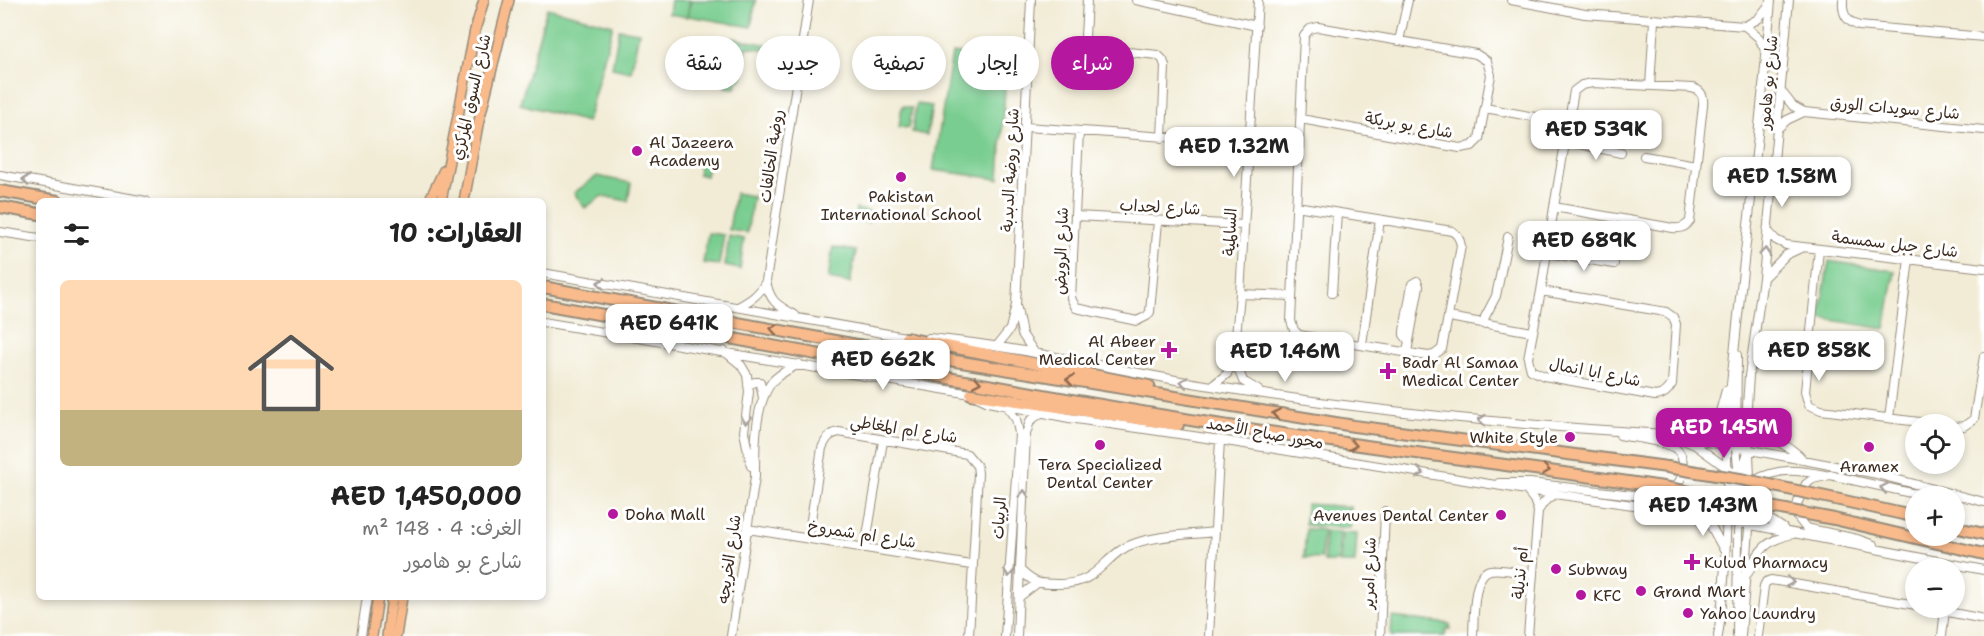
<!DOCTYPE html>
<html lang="ar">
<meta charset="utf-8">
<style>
:root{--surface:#fff;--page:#f2f2f2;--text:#222;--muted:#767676;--accent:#b5179e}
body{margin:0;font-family:"Shantell Sans","Playpen Sans Arabic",sans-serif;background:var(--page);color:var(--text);direction:rtl;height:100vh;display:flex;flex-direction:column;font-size:22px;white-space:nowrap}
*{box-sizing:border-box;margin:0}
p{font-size:20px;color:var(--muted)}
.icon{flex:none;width:33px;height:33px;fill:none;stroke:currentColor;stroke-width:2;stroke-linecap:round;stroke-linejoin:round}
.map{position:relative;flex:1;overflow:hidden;direction:ltr}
.details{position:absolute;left:36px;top:198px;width:510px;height:402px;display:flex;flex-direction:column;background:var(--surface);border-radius:9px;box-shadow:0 3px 9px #0003;direction:rtl}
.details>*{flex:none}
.top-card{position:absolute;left:564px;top:36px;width:570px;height:54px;direction:rtl;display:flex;gap:12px}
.controls{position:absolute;left:1905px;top:414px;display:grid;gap:12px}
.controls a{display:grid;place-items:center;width:60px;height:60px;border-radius:50%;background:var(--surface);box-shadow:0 3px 9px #0003;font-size:30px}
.price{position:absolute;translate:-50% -51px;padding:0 14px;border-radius:12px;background:#fff;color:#222;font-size:20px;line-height:39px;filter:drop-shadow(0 2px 3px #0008)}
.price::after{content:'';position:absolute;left:50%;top:36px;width:18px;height:14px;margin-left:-9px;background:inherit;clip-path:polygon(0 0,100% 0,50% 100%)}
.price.selected{background:var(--accent);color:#fff}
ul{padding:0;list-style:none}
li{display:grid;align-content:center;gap:12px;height:318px;padding:0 24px}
li span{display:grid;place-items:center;height:186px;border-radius:9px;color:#555}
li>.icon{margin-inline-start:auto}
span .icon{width:108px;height:108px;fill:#fffc;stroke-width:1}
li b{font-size:26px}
h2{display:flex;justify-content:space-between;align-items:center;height:72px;padding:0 24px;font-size:26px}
.chip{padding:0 21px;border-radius:27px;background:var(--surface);box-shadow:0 3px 9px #0003;font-size:21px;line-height:54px}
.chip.selected{background:var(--accent);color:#fff}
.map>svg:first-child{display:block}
.green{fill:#79cd90;stroke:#5a7c57;stroke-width:1.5}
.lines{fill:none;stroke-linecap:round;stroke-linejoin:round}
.minor-casing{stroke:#968b7a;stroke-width:10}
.major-casing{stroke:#968b7a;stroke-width:12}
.highway-casing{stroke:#968b7a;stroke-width:14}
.minor{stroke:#fff;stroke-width:8}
.major{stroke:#fabb8c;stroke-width:9}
.highway{stroke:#fabb8c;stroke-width:10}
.highway-bridge-casing{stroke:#968b7a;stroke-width:14;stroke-linecap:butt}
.highway-bridge{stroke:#fabb8c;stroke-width:10}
.oneway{stroke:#a79f9a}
.oneway2{stroke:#916b50}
.poi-dot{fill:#b5179e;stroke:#fff;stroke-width:2}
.labels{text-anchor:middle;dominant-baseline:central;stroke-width:6;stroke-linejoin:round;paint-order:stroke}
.street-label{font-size:16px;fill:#3b2a1e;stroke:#fff}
.poi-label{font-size:16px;fill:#3b2a1e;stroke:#fff;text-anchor:start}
</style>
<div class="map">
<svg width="1984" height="636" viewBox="0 0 1984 636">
<rect width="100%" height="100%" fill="#fff"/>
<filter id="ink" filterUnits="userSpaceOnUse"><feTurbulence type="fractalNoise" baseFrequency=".0167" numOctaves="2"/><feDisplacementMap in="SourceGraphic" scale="12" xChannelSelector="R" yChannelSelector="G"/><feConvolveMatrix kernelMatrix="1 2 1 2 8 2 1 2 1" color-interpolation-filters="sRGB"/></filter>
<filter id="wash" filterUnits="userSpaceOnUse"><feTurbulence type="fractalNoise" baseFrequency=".008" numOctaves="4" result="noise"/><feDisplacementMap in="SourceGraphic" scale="24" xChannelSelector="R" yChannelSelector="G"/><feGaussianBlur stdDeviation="1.35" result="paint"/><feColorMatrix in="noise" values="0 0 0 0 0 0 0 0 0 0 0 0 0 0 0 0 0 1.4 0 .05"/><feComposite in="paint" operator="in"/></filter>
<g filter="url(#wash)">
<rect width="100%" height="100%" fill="#f2ecd6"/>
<!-- green -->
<path class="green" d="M671 0H690L687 17 669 14Z
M691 0H756L751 27 688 16Z
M547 8 613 25 587 122 520 104Z
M619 29 639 32 631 72 612 68Z
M732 38 769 45 768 50 747 47 743 77 737 82 736 88 725 87Z
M952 53 1007 60 999 179 933 170Z
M916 104 932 106 927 135 912 132Z
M902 106 912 108 909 128 899 127Z
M701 158 709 160 706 176 698 174Z
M597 176 631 183 628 201 602 196 585 208 574 193Z
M735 193 753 196 747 233 729 230Z
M856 209 870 212 869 222 854 220Z
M708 233 724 235 719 265 703 263Z
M729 236 744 239 740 269 725 266Z
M833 247 856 251 850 283 828 279Z
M1829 261 1895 271 1885 329 1819 318Z
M1306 504 1351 507 1350 528 1305 525Z
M1306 529 1323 530 1321 559 1304 558Z
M1325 531 1340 532 1338 562H1324Z
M1342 533 1357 534 1355 563H1340Z
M1392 617 1450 624V629H1446L1445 636H1391Z"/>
</g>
<g filter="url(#ink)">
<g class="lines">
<defs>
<path id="minor" d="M1087 0 1085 37 1090 48 1158 55 1163 60 1165 66 1162 138
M1136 0 1257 26
M1511 0 1585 14 1745 26 1758 19 1769 5
M1843 0C1842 14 1846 21 1859 26L1984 37
M1745 26 1759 38 1766 52
M1399 41 1408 0
M1650 86 1654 21
M1781 91 1793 106 1804 112 1984 130
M1485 108 1569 123
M1026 127 1249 143
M1777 129 1787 120 1804 112
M1079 132 1071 298 1076 308 1137 321 1147 316 1150 312 1158 221
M1565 141 1621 153
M1644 156 1696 165
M0 175 146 201
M1296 206 1452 231C1458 235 1460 239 1461 246L1442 349 1434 355 1428 356 1299 335 1294 330 1291 321C1295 226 1300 131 1304 36L1310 29 1318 27 1476 54 1487 61 1491 75 1479 139 1472 146 1460 148 1301 119
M1076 216 1243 225
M1767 230 1776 240 1786 245 1984 268
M0 232 39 238
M1819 249 1805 392 1809 405 1821 410 1936 424
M1547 253 1614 264
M543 273 911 338
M1764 277 1786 255 1801 248
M766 281C770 302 777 305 795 315
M1541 291 1666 312 1673 317 1676 324 1672 384C1668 391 1664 395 1655 396L1544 376 1531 370 1528 358 1541 291 1554 207 1574 91 1582 85 1593 83 1692 88C1701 90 1704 96 1703 105L1690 221C1686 227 1681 229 1673 228L1554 207
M1332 293 1337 213
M1240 294 1292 296
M738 307C751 300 760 294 766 281L809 0
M1017 309 1022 334 1034 352
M1449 317 1532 332
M543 322 971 394 988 402 1069 418 1220 440 1526 490 1690 513 1984 570
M1483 324 1485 317 1496 296 1508 237
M929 338C1018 346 1105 368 1193 383 1349 409 1507 425 1666 434L1872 473 1984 502
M1362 344 1380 220
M997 346 1010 329 1016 305 1031 0
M724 351 741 365 747 375 749 392 744 432 751 466
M1407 352 1419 286 1417 281 1412 284 1404 331V335L1408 340
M1737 355 1736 447 1739 477
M1234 358 1243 381 1258 390
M748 385 755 382H760L763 398
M1212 386 1227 374 1234 357 1240 294 1258 0
M1748 416C1760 439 1788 441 1803 460
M1889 418 1909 259
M1954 427 1964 426 1974 419 1984 356
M1620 435C1634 438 1666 441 1676 449 1682 453 1683 460 1683 467 1682 489 1670 489 1652 496
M1681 439 1695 445 1734 473 1741 489 1738 533 1737 636
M1699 439 1718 419 1726 390
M1753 481C1779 467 1797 470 1825 475
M1499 483H1530L1710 504 1727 499 1739 481 1747 455
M1526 490 1534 500 1538 511
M1753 504 1766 517 1783 528
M1694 515 1711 526 1724 550
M748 529 971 565
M808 539 822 448C826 439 829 434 839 432L967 454 977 466 978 473 969 636
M1874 545 1857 539 1806 528 1798 518 1796 509 1800 496 1806 484 1813 479 1830 475 1911 493 1930 494 1940 492
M865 548 883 441
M1021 571C1035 584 1039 584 1058 584 1101 585 1103 553 1136 543 1160 535 1189 535 1214 532
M1748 573C1759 549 1767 540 1793 534
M1019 597 1036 584
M1927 608 1984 619
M361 636 367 597
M731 636 755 477C755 449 754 405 772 382 779 373 790 369 799 364
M1005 636 1019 433 1016 419 1006 406
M1017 636 1026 434 1030 421 1041 413
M1209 636 1220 440
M1380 636 1385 511
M1473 636C1474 621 1472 574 1490 570 1502 568 1520 573 1533 575
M1528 636 1538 511 1544 502 1555 494
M1718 636C1725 591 1726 545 1727 499 1728 472 1726 445 1728 417 1740 278 1760 140 1771 0
M1741 636 1751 502 1747 406 1749 376 1763 278 1789 0
M1758 636 1764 586 1766 582 1771 580 1916 605
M1942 636 1945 609"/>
<path id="major" d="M429 201 444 170
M441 201 475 30 484 0
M464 201 478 125 509 0
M372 636 378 597
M387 636 392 597
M396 636 402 597"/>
<path id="highway" d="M0 191 58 201
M0 207 39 214
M543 287 857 345 1354 426 1667 467
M543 304C752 342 962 382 1172 417 1335 444 1499 463 1663 487
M906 338 1149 386
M971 394 1178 425
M1840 500 1916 517
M1834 519 1984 554
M1954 527 1984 534"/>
</defs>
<!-- minor casing -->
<use href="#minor" class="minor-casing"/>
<!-- major casing -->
<use href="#major" class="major-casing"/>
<!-- highway casing -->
<use href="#highway" class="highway-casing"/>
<!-- minor -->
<use href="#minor" class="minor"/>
<!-- major -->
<use href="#major" class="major"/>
<!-- highway -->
<use href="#highway" class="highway"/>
<defs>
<path id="highway-bridge" d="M1667 467 1746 480 1840 500
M1663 487 1834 519"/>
</defs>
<!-- highway-bridge casing -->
<use href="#highway-bridge" class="highway-bridge-casing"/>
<!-- highway-bridge -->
<use href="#highway-bridge" class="highway-bridge"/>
</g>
<!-- one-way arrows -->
<defs><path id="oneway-chevron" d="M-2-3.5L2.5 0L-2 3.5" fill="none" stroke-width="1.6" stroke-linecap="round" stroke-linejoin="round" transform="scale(1.5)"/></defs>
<g class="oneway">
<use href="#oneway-chevron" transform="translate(26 180) rotate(-170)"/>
<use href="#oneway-chevron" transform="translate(1765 252) rotate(-85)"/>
<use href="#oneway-chevron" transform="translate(601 283) rotate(-170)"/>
<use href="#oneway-chevron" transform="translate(1184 382) rotate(-169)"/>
<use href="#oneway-chevron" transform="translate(746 420) rotate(96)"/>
<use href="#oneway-chevron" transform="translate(1482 420) rotate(-175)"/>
<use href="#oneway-chevron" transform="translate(1420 473) rotate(9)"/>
<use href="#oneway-chevron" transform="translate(1884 488) rotate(-168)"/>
<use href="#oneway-chevron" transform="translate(1024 494) rotate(-88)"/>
<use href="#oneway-chevron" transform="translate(1009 573) rotate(94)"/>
<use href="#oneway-chevron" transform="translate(1790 582) rotate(10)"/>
</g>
<g class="oneway2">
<use href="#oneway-chevron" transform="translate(774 329) rotate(-169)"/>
<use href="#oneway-chevron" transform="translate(1070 380) rotate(-171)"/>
<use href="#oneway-chevron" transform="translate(977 382) rotate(10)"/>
<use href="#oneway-chevron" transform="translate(1276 414) rotate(-171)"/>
<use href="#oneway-chevron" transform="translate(1353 445) rotate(8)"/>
<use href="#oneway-chevron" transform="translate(1546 470) rotate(8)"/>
</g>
</g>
<!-- markers -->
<g class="poi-dot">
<circle cx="637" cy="151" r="6"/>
<circle cx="901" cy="177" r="6"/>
<path d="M1166 341h6v6h6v6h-6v6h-6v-6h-6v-6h6z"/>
<path d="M1385 362h6v6h6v6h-6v6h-6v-6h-6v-6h6z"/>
<circle cx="1570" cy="437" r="6"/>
<circle cx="1100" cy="445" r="6"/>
<circle cx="1869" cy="447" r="6"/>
<circle cx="613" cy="514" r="6"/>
<circle cx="1501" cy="515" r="6"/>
<path d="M1689 553h6v6h6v6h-6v6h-6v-6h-6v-6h6z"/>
<circle cx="1556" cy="569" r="6"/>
<circle cx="1641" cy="591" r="6"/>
<circle cx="1581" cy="595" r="6"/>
<circle cx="1688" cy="613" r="6"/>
</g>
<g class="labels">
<!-- street labels -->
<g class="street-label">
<text transform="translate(1768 82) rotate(-85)">شارع بو هامور</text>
<text transform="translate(471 97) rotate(-77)">شارع السوق المركزي</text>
<text transform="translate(1895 108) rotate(5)">شارع سويدات الورق</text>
<text transform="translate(1409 125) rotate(10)">شارع بو بريكة</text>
<text transform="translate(771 156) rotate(-82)">روضة الخالفات</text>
<text transform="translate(1010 170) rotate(-87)">شارع روضة الدبدبة</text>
<text transform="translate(1160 207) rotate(3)">شارع لحداب</text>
<text transform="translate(1230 232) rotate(-87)">السالمية</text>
<text transform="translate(1895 244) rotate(7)">شارع جبل سمسمة</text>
<text transform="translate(1061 251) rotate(-88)">شارع الرويض</text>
<text transform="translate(1595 372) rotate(11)">شارع ابا انمال</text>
<text transform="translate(904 429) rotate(9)">شارع ام المغاطي</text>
<text transform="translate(1265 433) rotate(10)">محور صباح الأحمد</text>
<text transform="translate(999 518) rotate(-86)">الربيات</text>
<text transform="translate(862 534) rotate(9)">شارع ام شمروخ</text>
<text transform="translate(729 559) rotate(-82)">شارع الخريجه</text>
<text transform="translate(1369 573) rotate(-88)">شارع امرير</text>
<text transform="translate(1520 573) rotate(-85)">أم نذيلة</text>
</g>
<!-- poi labels -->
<g class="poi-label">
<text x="649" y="142">Al Jazeera<tspan x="649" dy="18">Academy</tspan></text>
<text x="901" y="196" text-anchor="middle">Pakistan<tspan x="901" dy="18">International School</tspan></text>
<text x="1156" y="341" text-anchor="end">Al Abeer<tspan x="1156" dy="18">Medical Center</tspan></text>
<text x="1402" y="362">Badr Al Samaa<tspan x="1402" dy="18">Medical Center</tspan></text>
<text x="1558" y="437" text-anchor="end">White Style</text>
<text x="1100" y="464" text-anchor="middle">Tera Specialized<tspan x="1100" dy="18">Dental Center</tspan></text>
<text x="1869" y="466" text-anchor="middle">Aramex</text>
<text x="625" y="514">Doha Mall</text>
<text x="1489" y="515" text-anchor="end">Avenues Dental Center</text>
<text x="1704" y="562">Kulud Pharmacy</text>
<text x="1568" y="569">Subway</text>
<text x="1653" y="591">Grand Mart</text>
<text x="1593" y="595">KFC</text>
<text x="1700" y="613">Yahoo Laundry</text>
</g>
</g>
</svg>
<div class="controls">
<a><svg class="icon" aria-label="locate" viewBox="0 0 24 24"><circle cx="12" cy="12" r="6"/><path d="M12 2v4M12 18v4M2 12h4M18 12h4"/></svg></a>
<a>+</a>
<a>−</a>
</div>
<b class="price" style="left:1596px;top:161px">AED 539K</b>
<b class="price" style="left:1234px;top:178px">AED 1.32M</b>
<b class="price" style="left:1782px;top:208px">AED 1.58M</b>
<b class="price" style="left:1584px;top:272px">AED 689K</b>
<b class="price" style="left:669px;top:355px">AED 641K</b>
<b class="price" style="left:1819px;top:382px">AED 858K</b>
<b class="price" style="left:1285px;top:383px">AED 1.46M</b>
<b class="price" style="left:883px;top:391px">AED 662K</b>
<b class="price selected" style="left:1724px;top:459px">AED 1.45M</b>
<b class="price" style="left:1703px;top:537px">AED 1.43M</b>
<div class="top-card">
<a class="chip selected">شراء</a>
<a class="chip">إيجار</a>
<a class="chip">تصفية</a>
<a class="chip">جديد</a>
<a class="chip">شقة</a>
</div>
<section class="details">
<h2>العقارات: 10<svg class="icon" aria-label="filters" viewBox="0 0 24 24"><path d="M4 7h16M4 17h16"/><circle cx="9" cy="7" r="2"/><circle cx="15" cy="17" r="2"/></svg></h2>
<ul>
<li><span style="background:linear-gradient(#ffd9b3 70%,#c2b280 0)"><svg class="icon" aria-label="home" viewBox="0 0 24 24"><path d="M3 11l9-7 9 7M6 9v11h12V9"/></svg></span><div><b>AED 1,450,000</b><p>الغرف: 4 · 148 m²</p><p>شارع بو هامور</p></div></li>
</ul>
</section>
</div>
